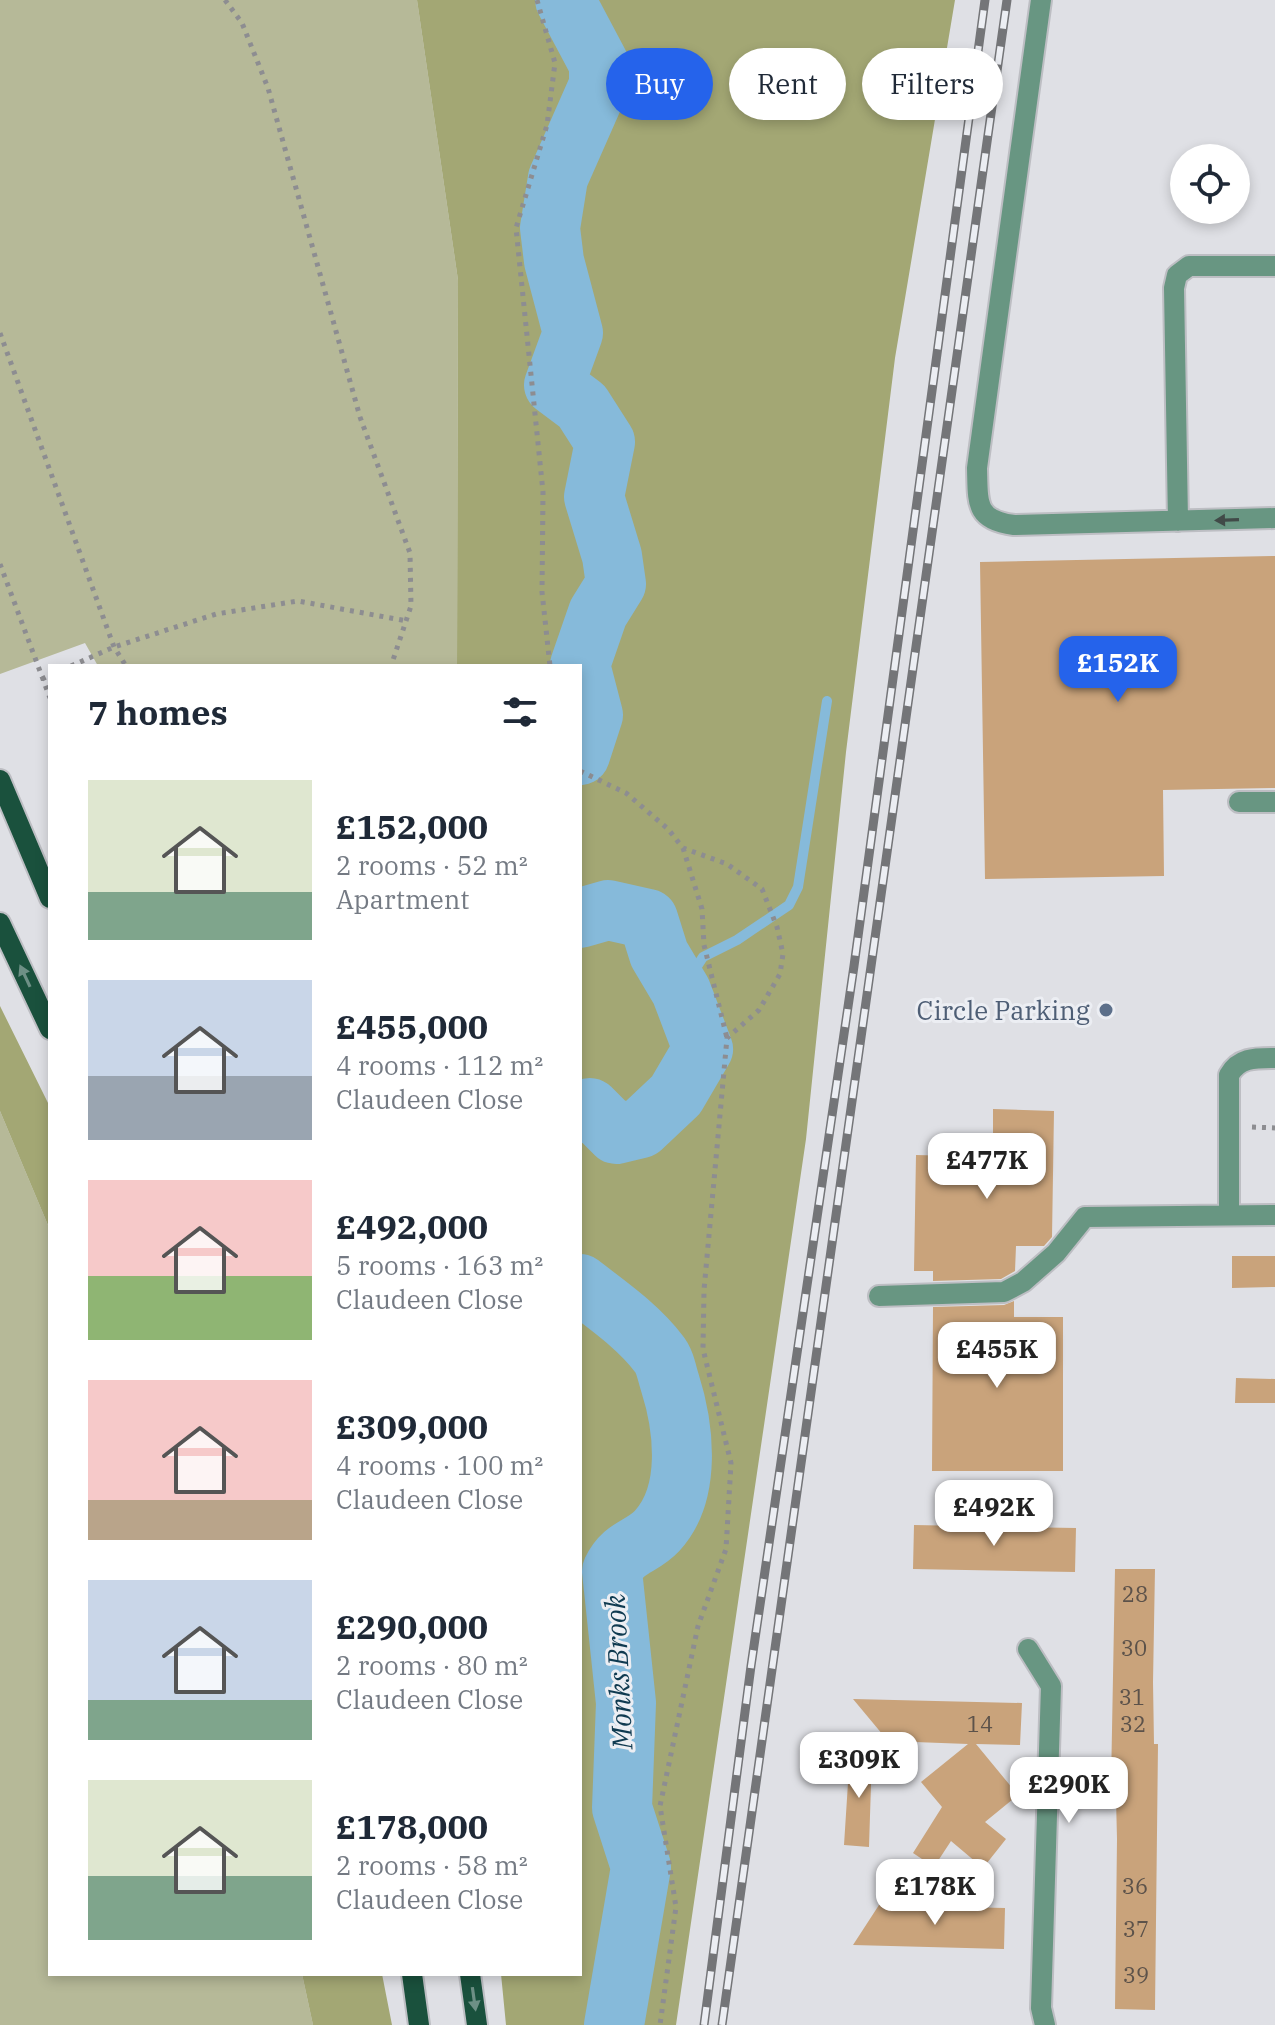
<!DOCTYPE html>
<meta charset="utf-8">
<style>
:root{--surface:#fff;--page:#f2f2f3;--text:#1f2937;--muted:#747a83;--accent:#2563eb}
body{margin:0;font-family:"IBM Plex Serif",serif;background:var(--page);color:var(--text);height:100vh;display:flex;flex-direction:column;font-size:30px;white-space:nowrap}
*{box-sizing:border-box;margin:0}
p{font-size:26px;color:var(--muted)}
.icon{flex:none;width:44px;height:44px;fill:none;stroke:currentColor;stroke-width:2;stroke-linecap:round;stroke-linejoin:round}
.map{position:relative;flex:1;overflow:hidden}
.panel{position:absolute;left:48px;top:664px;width:534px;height:1312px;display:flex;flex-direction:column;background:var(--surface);border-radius:0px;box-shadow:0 4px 12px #0003}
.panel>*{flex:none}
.top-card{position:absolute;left:606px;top:48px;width:548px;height:72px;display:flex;gap:16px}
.tools{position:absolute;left:1170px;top:144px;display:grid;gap:16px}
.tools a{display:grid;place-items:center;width:80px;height:80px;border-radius:50%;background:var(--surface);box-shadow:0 4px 12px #0003;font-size:40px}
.price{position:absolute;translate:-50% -68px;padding:0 18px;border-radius:16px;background:#fff;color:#222;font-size:26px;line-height:52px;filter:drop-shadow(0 2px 4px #0008)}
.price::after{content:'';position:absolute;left:50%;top:48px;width:24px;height:18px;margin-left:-12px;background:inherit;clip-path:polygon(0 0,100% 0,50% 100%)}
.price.selected{background:var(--accent);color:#fff}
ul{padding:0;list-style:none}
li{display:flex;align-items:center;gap:24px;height:200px;padding:0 40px}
li span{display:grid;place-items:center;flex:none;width:224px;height:160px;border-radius:0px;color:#555}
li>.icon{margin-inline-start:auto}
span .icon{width:96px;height:96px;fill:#fffc;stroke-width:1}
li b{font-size:34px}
h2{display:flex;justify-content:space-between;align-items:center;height:96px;padding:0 40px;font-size:34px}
.chip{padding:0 28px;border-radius:36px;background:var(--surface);box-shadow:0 4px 12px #0003;font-size:28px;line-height:72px}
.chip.selected{background:var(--accent);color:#fff}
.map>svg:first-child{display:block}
.green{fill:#b6b998}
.forest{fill:#a3a774}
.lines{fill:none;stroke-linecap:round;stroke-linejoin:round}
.stream{stroke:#86bada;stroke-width:10}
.river{stroke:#86bada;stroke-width:60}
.building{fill:#c9a37b}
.minor-casing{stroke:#bdbec3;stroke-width:24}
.major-casing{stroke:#bdbec3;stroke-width:24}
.path{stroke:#8d8d91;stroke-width:5;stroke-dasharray:4 6;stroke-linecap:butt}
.minor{stroke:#689682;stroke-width:20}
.major{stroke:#1a513d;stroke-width:20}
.rail-casing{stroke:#747578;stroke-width:9}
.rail{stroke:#eceef3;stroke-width:6;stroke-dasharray:18;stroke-linecap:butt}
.oneway{fill:#414a48}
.oneway2{fill:#6e9086}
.service-dot{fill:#5c6f8a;stroke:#eceef3;stroke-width:3}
.labels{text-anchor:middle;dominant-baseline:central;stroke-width:6;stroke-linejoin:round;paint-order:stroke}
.number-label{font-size:22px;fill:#5c524a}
.service-label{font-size:26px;fill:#4e5e75;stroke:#eceef3;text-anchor:end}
.water-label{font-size:28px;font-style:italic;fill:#0f3a50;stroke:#eceef3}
</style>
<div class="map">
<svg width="1275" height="2025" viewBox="0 0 1275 2025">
<rect width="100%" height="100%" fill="#dfe0e5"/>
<!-- green -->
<path class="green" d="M0 0H417L458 280 457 666H98L85 643 0 674Z
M0 1111 50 1230V1974H302L313 2025H0Z"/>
<!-- forest -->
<path class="forest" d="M417 0H955L895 358 846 752 806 1139 676 2025H506L501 1974H580V666H457L458 280Z
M0 1006 50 1107V1230L0 1111Z
M302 1974H382L392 2025H313Z"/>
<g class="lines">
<!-- stream -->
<path class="stream" d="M681 991 703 957 737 940 789 905 798 887 827 701"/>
<!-- river -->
<path class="river" d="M565 0 599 64V85L558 178 550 228 554 261 573 333 554 385 582 406 605 442 594 497 612 556 616 584 598 613 580 665 593 715 580 755
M580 918 608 910 648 919 659 954 681 991 703 1049 676 1095 641 1128 616 1134 590 1108 580 1113
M580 1284C607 1305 638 1326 659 1354 665 1361 667 1374 670 1383 684 1427 692 1493 657 1531 641 1548 624 1546 612 1571L626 1703 622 1808 641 1867 614 2025"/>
</g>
<!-- building -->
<path class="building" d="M1275 556V788L1163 790 1164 876 985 879 980 562Z
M993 1109 1054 1111 1052 1237 1044 1246H1016L1015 1271 1001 1279 933 1281V1271H914L916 1155 993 1157Z
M1232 1256H1275V1287L1232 1288Z
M1014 1301V1317H1063V1471H932L933 1307 1004 1305Z
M1236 1378 1275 1379V1403H1235Z
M914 1525 1076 1528 1075 1572 913 1569Z
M1115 1569H1155L1153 1682 1154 1744H1158L1155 2010 1115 2009 1117 1839 1116 1798H1112L1111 1784Z
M853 1699 1022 1703 1020 1745 976 1744 1018 1795 985 1822 1006 1839 983 1868 951 1841 934 1867 913 1853 942 1807 921 1782 968 1744 888 1741Z
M850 1752 872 1754 869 1847 844 1845Z
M879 1905 1005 1908 1004 1949 853 1945Z"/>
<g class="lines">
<defs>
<path id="minor" d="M1041 0 977 468C978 503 975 520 1014 525L1275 518
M1178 521 1174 288 1177 275 1189 266H1275
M1239 802H1275
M1229 1214V1075C1239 1057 1256 1058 1275 1058
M879 1296 1004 1292 1023 1282 1056 1253 1085 1217 1275 1215
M1028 1649 1051 1686 1041 2008 1045 2025"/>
<path id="major" d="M0 780 50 898
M0 923 50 1029
M412 1974 419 2025
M470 1974 477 2025"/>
</defs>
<!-- minor casing -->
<use href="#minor" class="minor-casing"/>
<!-- major casing -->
<use href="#major" class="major-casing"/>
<!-- path -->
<path class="path" d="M225 0 242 23 268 88 360 417 410 553 411 606 391 666
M537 0 555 63 547 125 516 228 543 492 542 592 550 666
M0 333 114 647 126 666
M0 564 50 698
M71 666 114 647 216 614 298 601 407 621
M42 679 50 675
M580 771 626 793 668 829 683 848 727 864 762 889 777 927 783 954 780 974 759 1010 727 1038 704 1290 703 1349 731 1463 726 1549 698 1626 660 1806 676 1907 660 2025
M683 848 702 909 704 945 727 1038
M1252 1127 1275 1128"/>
<!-- minor -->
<use href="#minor" class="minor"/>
<!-- major -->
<use href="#major" class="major"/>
<defs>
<path id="rail" d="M704 2025 751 1666 854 966 985 0
M722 2025 1007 0"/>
</defs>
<!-- rail casing -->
<use href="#rail" class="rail-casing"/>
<!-- rail -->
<use href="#rail" class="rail"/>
</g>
<!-- one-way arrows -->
<defs><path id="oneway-solid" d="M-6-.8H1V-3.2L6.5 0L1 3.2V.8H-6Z" transform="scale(2)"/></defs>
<use class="oneway" href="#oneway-solid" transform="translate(1227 520) rotate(178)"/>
<g class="oneway2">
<use href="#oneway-solid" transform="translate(25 976) rotate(-115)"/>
<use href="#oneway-solid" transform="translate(474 1999) rotate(82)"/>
</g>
<!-- markers -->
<circle class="service-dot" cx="1106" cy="1010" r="8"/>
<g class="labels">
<!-- number labels -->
<g class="number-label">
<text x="1135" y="1593">28</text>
<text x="1134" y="1647">30</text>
<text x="1132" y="1696">31</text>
<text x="980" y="1723">14</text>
<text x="1133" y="1723">32</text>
<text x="1135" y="1885">36</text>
<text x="1136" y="1928">37</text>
<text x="1136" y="1974">39</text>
</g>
<!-- service labels -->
<g class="service-label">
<text x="1090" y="1010">Circle Parking</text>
</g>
<!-- water labels -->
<g class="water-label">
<text transform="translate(618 1672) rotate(-93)">Monks Brook</text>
</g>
</g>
</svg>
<div class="tools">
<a><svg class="icon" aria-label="locate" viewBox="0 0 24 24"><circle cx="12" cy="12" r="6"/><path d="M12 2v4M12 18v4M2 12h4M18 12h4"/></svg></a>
</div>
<b class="price selected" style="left:1118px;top:704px">£152K</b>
<b class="price" style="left:987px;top:1201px">£477K</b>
<b class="price" style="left:997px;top:1390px">£455K</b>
<b class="price" style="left:994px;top:1548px">£492K</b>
<b class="price" style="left:859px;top:1800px">£309K</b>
<b class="price" style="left:1069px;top:1825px">£290K</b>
<b class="price" style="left:935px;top:1927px">£178K</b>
<div class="top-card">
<a class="chip selected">Buy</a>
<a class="chip">Rent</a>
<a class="chip">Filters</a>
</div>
<section class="panel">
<h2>7 homes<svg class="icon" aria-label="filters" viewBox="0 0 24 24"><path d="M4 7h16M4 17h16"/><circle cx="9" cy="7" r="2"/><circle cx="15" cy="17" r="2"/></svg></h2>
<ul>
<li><span style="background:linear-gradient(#dfe7d0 70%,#7fa58c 0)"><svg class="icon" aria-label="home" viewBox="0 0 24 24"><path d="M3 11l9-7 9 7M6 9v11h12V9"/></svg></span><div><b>£152,000</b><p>2 rooms · 52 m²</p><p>Apartment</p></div></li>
<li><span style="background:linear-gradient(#c9d6e8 60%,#9aa5b1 0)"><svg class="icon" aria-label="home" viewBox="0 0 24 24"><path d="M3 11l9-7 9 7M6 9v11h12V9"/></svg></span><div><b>£455,000</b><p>4 rooms · 112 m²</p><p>Claudeen Close</p></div></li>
<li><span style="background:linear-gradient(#f6c9c9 60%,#8fb573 0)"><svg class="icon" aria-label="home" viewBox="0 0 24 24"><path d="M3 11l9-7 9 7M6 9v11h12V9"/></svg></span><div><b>£492,000</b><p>5 rooms · 163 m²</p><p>Claudeen Close</p></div></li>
<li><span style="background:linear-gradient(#f6c9c9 75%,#b9a48a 0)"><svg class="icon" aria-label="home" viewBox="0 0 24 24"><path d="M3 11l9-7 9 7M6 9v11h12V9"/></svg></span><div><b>£309,000</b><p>4 rooms · 100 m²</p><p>Claudeen Close</p></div></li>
<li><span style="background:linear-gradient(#c9d6e8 75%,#7fa58c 0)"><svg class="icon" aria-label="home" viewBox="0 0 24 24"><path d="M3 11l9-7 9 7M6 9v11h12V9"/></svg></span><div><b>£290,000</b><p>2 rooms · 80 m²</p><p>Claudeen Close</p></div></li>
<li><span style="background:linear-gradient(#dfe7d0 60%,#7fa58c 0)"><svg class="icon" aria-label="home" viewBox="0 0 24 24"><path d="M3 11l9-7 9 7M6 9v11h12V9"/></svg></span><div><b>£178,000</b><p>2 rooms · 58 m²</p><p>Claudeen Close</p></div></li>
</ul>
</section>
</div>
